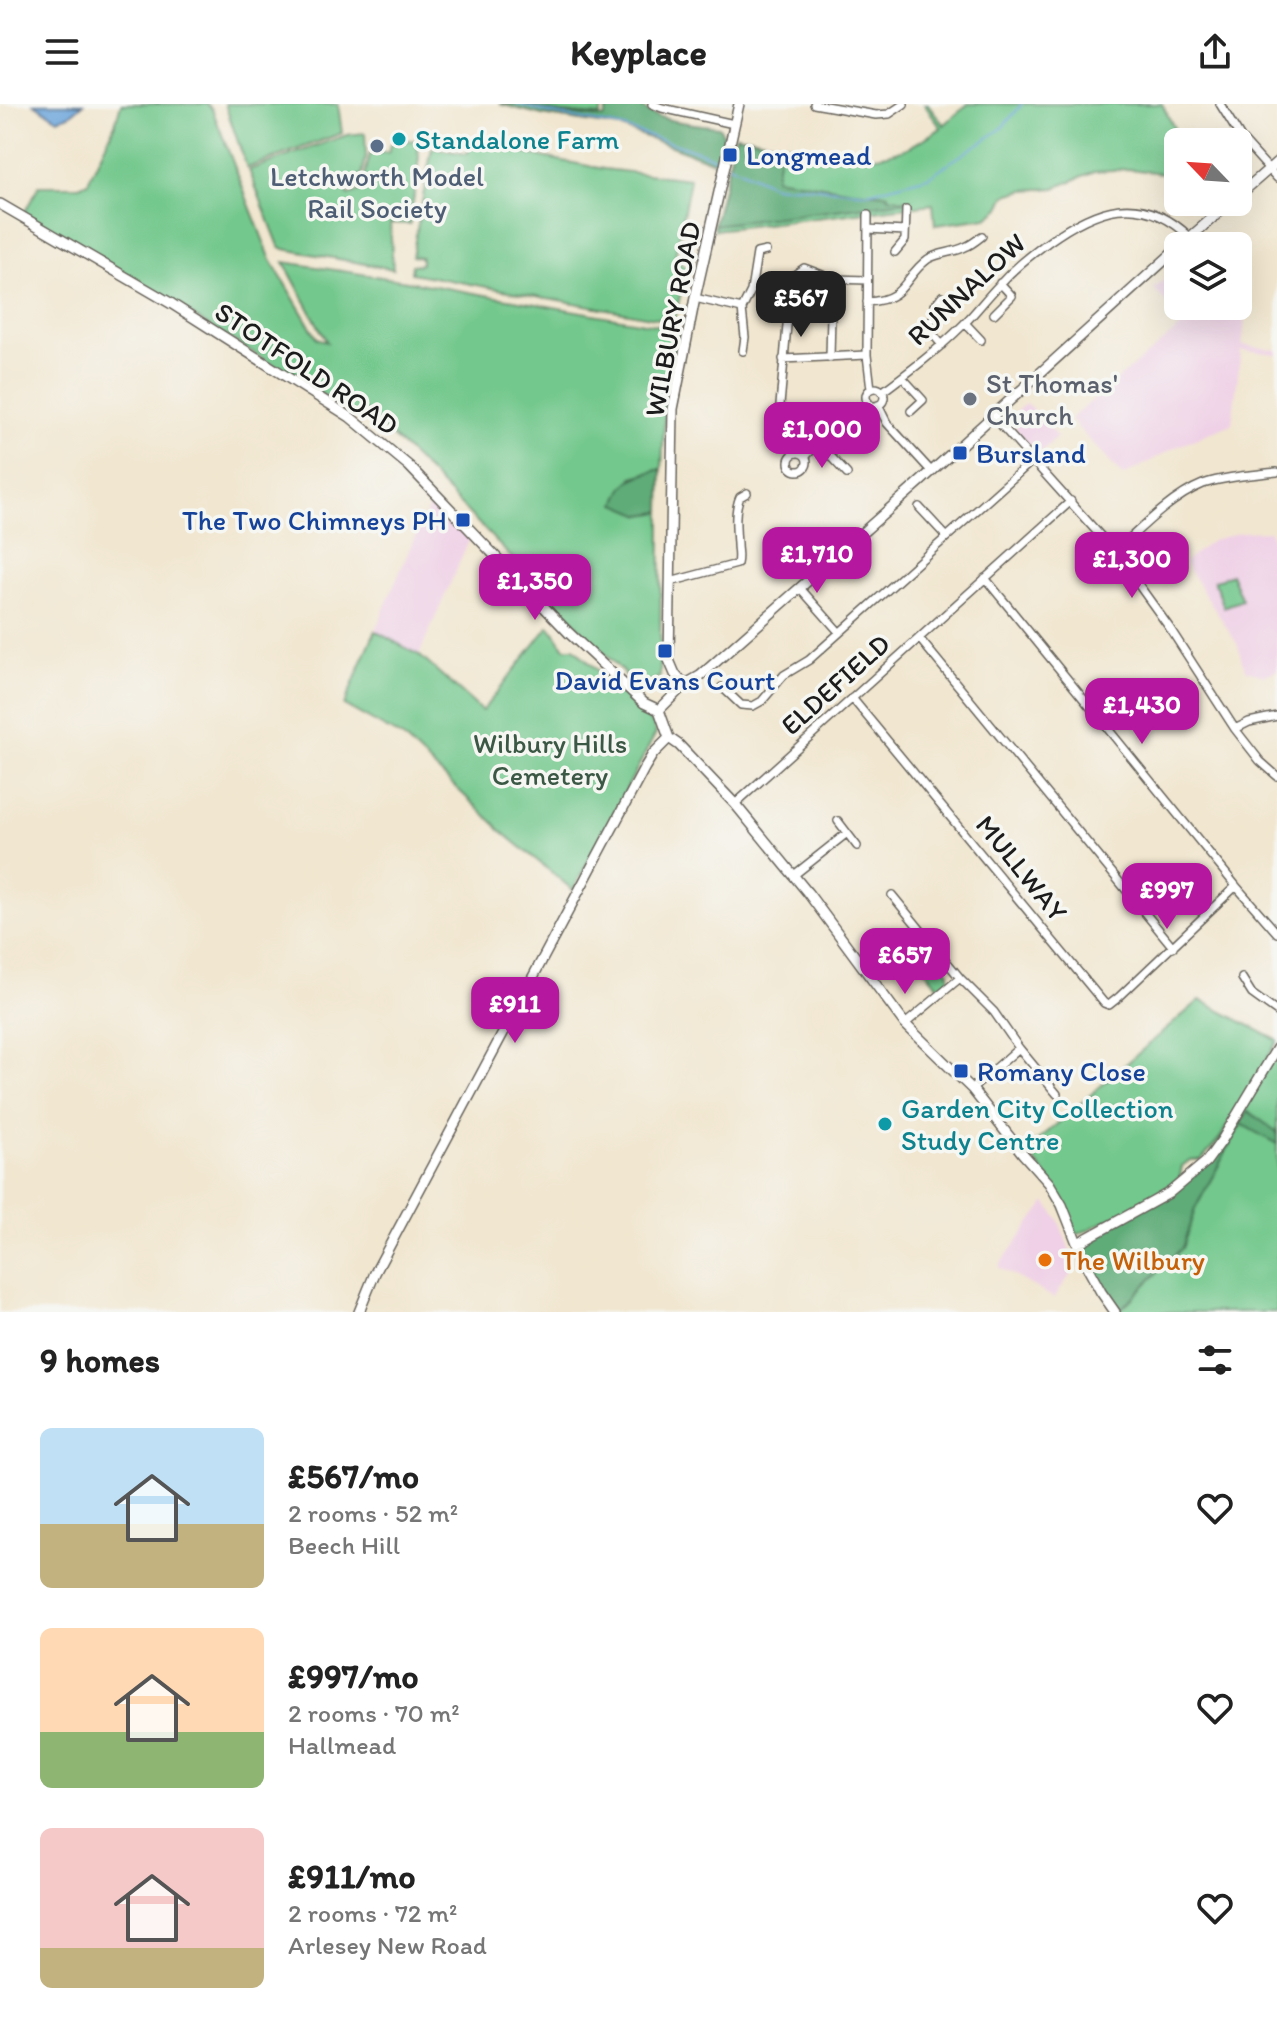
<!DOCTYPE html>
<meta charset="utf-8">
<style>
:root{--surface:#fff;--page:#f2f2f2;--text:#222;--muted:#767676;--accent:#b5179e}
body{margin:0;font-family:Itim,sans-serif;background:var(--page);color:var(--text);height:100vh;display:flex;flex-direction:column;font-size:30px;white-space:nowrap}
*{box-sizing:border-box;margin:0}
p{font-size:26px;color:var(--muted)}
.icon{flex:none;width:44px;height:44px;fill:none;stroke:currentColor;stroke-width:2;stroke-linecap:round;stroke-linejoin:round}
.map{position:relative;height:1208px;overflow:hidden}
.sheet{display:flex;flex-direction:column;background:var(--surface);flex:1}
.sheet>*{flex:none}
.needle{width:52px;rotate:295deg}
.tools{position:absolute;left:1164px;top:24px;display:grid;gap:16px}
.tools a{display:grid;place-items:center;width:88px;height:88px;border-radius:12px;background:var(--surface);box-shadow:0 8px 32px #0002;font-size:40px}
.price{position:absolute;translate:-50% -68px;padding:0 18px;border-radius:16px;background:var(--accent);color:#fff;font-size:26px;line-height:52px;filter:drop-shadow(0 2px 4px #0008)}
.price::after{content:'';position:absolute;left:50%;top:48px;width:24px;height:18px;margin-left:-12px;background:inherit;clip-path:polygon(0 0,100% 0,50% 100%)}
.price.current{background:#222;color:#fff}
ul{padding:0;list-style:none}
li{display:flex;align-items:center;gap:24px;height:200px;padding:0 40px}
li span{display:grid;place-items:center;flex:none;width:224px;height:160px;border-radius:12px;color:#555}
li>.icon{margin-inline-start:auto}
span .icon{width:96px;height:96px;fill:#fffc;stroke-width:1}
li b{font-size:34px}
h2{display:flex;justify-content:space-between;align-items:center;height:96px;padding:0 40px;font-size:34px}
header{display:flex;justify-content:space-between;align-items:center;height:104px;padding:0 40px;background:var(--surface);font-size:36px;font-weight:800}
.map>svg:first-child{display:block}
.built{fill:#efd0e6}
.green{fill:#73c88d;stroke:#487254;stroke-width:2}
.forest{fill:#5eac78;stroke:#3d644a;stroke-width:2}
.water{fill:#6ca5db;stroke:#44607c;stroke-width:2}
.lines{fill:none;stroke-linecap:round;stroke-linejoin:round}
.stream{stroke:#6ca5db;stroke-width:2}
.minor-casing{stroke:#67635b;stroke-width:10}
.tertiary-casing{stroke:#67635b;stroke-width:12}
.minor{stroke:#fff;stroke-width:7}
.tertiary{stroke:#fff;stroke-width:9}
.culture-dot{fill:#0f9aa8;stroke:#f6f6f2;stroke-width:3}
.service-dot{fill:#5c6f8a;stroke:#f6f6f2;stroke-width:3}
.transit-dot{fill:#1a4fb4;stroke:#f6f6f2;stroke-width:3}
.worship-dot{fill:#6b7280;stroke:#f6f6f2;stroke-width:3}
.food-dot{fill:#e8710a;stroke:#f6f6f2;stroke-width:3}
.labels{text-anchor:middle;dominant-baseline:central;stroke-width:7;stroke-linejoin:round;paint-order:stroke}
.culture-label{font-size:28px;fill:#0d838f;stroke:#f6f6f2;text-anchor:start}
.transit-label{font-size:28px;fill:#164399;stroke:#f6f6f2;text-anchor:start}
.service-label{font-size:28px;fill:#4e5e75;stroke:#f6f6f2}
.street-label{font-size:28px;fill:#1c1c1c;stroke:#f6f6f2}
.worship-label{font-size:28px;fill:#5b616d;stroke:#f6f6f2;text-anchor:start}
.park-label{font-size:28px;fill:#3a5844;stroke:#f6f6f2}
.food-label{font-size:28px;fill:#c56008;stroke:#f6f6f2;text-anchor:start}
</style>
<header><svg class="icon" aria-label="menu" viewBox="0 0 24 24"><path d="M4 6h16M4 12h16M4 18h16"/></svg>Keyplace<svg class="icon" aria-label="share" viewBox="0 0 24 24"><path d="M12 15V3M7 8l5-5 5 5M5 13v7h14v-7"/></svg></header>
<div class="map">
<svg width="1277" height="1208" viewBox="0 0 1277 1208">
<rect width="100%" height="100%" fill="#f6f6f2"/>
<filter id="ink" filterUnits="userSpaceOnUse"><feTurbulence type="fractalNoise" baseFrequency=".0125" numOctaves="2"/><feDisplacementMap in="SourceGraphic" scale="16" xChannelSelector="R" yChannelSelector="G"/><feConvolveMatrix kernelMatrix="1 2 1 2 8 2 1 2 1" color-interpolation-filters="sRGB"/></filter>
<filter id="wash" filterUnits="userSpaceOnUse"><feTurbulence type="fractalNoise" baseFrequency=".006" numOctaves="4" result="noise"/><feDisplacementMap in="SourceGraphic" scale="32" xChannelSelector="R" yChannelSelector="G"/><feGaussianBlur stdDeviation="1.8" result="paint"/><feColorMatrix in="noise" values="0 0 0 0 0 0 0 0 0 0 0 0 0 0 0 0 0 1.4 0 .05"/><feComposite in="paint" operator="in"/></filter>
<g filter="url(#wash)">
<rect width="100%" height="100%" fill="#f1e6cf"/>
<!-- built -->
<path class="built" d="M1178 163V202H1238V190L1247 199 1242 241 1277 246V250L1241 246 1232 320 1176 343 1123 372 1070 315 1184 220 1154 185Z
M1026 299 1057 333 1038 350 1016 326 1017 306Z
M432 397 470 434 419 551 375 527 413 437Z
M1270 427 1273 442H1277V566L1265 571 1247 566 1242 557 1238 541 1184 458 1213 436 1241 428Z
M1046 1098 1058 1115 1076 1163 1054 1194 998 1163Z"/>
<!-- green -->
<path class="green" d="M121 0H207L212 5 271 156 317 234 327 238 284 158 407 177 672 224 680 228 665 302 662 365 632 373 642 411 661 408 660 573 638 584 418 357 358 300 363 314 346 305 24 109 39 82H79L88 78 115 20Z
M225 0H338L342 29 247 64Z
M526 0H604L600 12 551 8Z
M924 0H928L944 21 968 0H1162L1181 38H1178V71L1130 65 1095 67 1055 84 1024 86 1006 91 1000 104 987 114 935 121 933 100 715 126 714 121 736 31 867 53C901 50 913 42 941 24Z
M365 29 366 52 362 71 348 76 349 82 345 83 348 92 359 88 358 80 364 76 370 50 389 48V42L397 37 417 36 419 53 410 120 390 119 393 165 284 145 279 142 249 66 347 31Z
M470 39 604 65 690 75 675 153 687 165 674 216 672 217 411 169 412 161 421 160V153L412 152 432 44 466 50 469 47Z
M1231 470 1242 496 1224 503 1214 477Z
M549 522C556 529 558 536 565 544H574L653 620 656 629 573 786 499 725 496 721 403 634 344 601 375 527 419 551 482 607Z
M925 839 949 868V876L940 884 912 850Z
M1200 896 1277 936V938L1220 1034 1201 1056H1190L1182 1062 1180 1073C1150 1098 1112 1114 1077 1131L1050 1077 1027 1046Z
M1277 948V1208H1122L1120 1206 1182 1144 1195 1105 1245 1012 1240 1008Z"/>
<!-- forest -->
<path class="forest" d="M499 0H519L564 10 604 14 609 0H638C654 18 695 20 719 23L726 35 720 60 619 23 542 11Z
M736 31 781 39 775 74 853 87 888 90 889 93 909 97 714 121Z
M662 365 661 408 642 411 616 400C625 373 636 372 662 365Z
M1248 1007 1277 1028V1040L1241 1020 1195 1105 1182 1144 1120 1206 1103 1186 1080 1139 1196 1070 1238 1013 1242 1017Z"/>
<!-- water -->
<path class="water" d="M34 0H83L70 11 58 15Z"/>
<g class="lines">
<!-- stream -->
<path class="stream" d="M517 0 549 9 621 23 701 48 723 58
M729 61 774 82 783 83 798 82 867 89 928 73 1001 25 1022 0"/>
</g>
</g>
<g filter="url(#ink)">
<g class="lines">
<defs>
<path id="minor" d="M652 0 662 4 734 20
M814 0 876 11 889 10 904 0
M1220 0 1241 34 1277 74
M868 111 867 251 871 285
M868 125 905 127
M895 148 905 136 906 106
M695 194 742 205
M867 198C907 196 902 174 928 155 940 148 953 149 965 143 971 141 977 136 982 132
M994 210 1012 192 1000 179
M965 219 981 236
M926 222 942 241
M918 229 938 210 935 206V201L942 192
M743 247 745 233 742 205 751 187 757 149 766 147
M830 254 831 210
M783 255 867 251
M902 273 923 296 911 307
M866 293a9 9 0 1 1 18 0a9 9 0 1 1-18 0Z
M882 288C910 267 938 246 963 221 976 208 987 193 1000 180 1014 164 1030 152 1047 139 1095 104 1141 86 1190 133
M878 301 887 319 931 367
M992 311 1115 448 1169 523 1235 625 1260 657 1277 672
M819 340 847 370
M797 348V341L785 321 780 301 791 176 794 171 804 164 833 175 867 176
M789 358a9 9 0 1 1 18 0a9 9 0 1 1-18 0Z
M806 352 837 320 868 298
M919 403 946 432
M1115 448C1140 425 1171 393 1203 380 1226 372 1253 371 1277 368
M985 474 1236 782 1277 829
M670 478 737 460C739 452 737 447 737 440 736 425 734 406 740 393L747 389
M800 484 839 528
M919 534 1173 843
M722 583 741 601 753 602 762 597 784 571 809 556 1033 356
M852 594 1104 899 1109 901 1119 893 1236 782
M1235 625 1249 618 1277 612
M735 700 1071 397
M838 717 857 742
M794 771 847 729
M892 791 960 874 994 908 1019 944 1057 990
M1242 874 1252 890 1277 908
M905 920 960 874
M972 985 1019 944"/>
<path id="tertiary" d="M1238 92 1277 58
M0 100 172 200 350 313 409 362 569 529 644 599 659 606
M1180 142 1231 98
M684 581 675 570 669 556 673 305 695 194 739 0
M659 606 669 634 679 641 735 700 808 789 905 920 972 985 1023 1050 1049 1079 1062 1101 1085 1159 1101 1188 1115 1208
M659 606 684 581 700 572 921 377 1178 144
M1078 1139 1169 1089 1206 1058 1222 1036 1277 944
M359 1208 375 1169 645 663 653 650 669 634"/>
</defs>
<!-- minor casing -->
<use href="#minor" class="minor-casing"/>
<!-- tertiary casing -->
<use href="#tertiary" class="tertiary-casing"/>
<!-- minor -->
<use href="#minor" class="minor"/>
<!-- tertiary -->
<use href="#tertiary" class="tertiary"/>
</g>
</g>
<!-- markers -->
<g class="culture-dot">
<circle cx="399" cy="35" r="8"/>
<circle cx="885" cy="1020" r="8"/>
</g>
<circle class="service-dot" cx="377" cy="42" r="8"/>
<g class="transit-dot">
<rect x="722" y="43" width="16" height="16" rx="4"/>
<rect x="952" y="341" width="16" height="16" rx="4"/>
<rect x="455" y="408" width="16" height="16" rx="4"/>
<rect x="657" y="539" width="16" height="16" rx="4"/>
<rect x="953" y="959" width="16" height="16" rx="4"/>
</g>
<circle class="worship-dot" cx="970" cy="295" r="8"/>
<circle class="food-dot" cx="1045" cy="1156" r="8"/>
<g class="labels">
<!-- culture labels -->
<g class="culture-label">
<text x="415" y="35">Standalone Farm</text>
<text x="901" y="1004">Garden City Collection<tspan x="901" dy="32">Study Centre</tspan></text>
</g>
<!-- transit labels -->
<g class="transit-label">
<text x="746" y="51">Longmead</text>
<text x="976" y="349">Bursland</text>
<text x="447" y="416" text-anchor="end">The Two Chimneys PH</text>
<text x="665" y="576" text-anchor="middle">David Evans Court</text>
<text x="977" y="967">Romany Close</text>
</g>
<!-- service labels -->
<g class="service-label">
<text x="377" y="72">Letchworth Model<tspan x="377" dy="32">Rail Society</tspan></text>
</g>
<!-- street labels -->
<g class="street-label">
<text transform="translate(966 185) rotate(-43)">RUNNALOW</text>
<text transform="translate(672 215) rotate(-79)">WILBURY ROAD</text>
<text transform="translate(307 264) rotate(34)">STOTFOLD ROAD</text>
<text transform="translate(835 580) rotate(-42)">ELDEFIELD</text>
<text transform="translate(1022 764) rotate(51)">MULLWAY</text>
</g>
<!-- worship labels -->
<g class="worship-label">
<text x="986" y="279">St Thomas'<tspan x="986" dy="32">Church</tspan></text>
</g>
<!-- park labels -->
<g class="park-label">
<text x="550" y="639">Wilbury Hills<tspan x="550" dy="32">Cemetery</tspan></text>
</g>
<!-- food labels -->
<g class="food-label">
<text x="1061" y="1156">The Wilbury</text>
</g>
</g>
</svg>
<div class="tools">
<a><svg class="needle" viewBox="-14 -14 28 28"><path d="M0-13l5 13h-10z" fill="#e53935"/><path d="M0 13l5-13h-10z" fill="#767676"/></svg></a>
<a><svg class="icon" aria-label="layers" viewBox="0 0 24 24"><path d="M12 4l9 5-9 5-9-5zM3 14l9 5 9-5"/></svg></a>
</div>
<b class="price current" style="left:801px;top:235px">£567</b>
<b class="price" style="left:822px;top:366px">£1,000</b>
<b class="price" style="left:817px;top:491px">£1,710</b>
<b class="price" style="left:1132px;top:496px">£1,300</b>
<b class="price" style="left:535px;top:518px">£1,350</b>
<b class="price" style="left:1142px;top:642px">£1,430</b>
<b class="price" style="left:1167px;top:827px">£997</b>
<b class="price" style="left:905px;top:892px">£657</b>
<b class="price" style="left:515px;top:941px">£911</b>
</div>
<section class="sheet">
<h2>9 homes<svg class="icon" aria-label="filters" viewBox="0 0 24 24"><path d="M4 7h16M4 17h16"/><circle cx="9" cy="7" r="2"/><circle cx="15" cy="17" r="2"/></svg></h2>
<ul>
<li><span style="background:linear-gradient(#bfe0f5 60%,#c2b280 0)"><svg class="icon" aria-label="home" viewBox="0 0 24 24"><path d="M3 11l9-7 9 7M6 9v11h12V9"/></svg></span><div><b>£567/mo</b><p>2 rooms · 52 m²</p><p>Beech Hill</p></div><svg class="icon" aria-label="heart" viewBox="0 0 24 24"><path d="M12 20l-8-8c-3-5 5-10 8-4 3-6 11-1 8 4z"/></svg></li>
<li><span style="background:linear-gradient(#ffd9b3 65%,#8fb573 0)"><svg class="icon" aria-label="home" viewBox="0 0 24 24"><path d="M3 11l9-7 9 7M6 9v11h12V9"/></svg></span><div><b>£997/mo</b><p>2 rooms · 70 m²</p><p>Hallmead</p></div><svg class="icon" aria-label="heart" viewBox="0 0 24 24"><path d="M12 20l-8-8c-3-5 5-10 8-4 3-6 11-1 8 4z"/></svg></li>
<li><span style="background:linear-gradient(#f6c9c9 75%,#c2b280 0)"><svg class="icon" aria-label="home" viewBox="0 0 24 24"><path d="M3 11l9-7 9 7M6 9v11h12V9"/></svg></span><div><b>£911/mo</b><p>2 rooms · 72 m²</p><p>Arlesey New Road</p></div><svg class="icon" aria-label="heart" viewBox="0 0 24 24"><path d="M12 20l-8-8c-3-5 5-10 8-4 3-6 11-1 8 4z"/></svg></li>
</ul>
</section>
